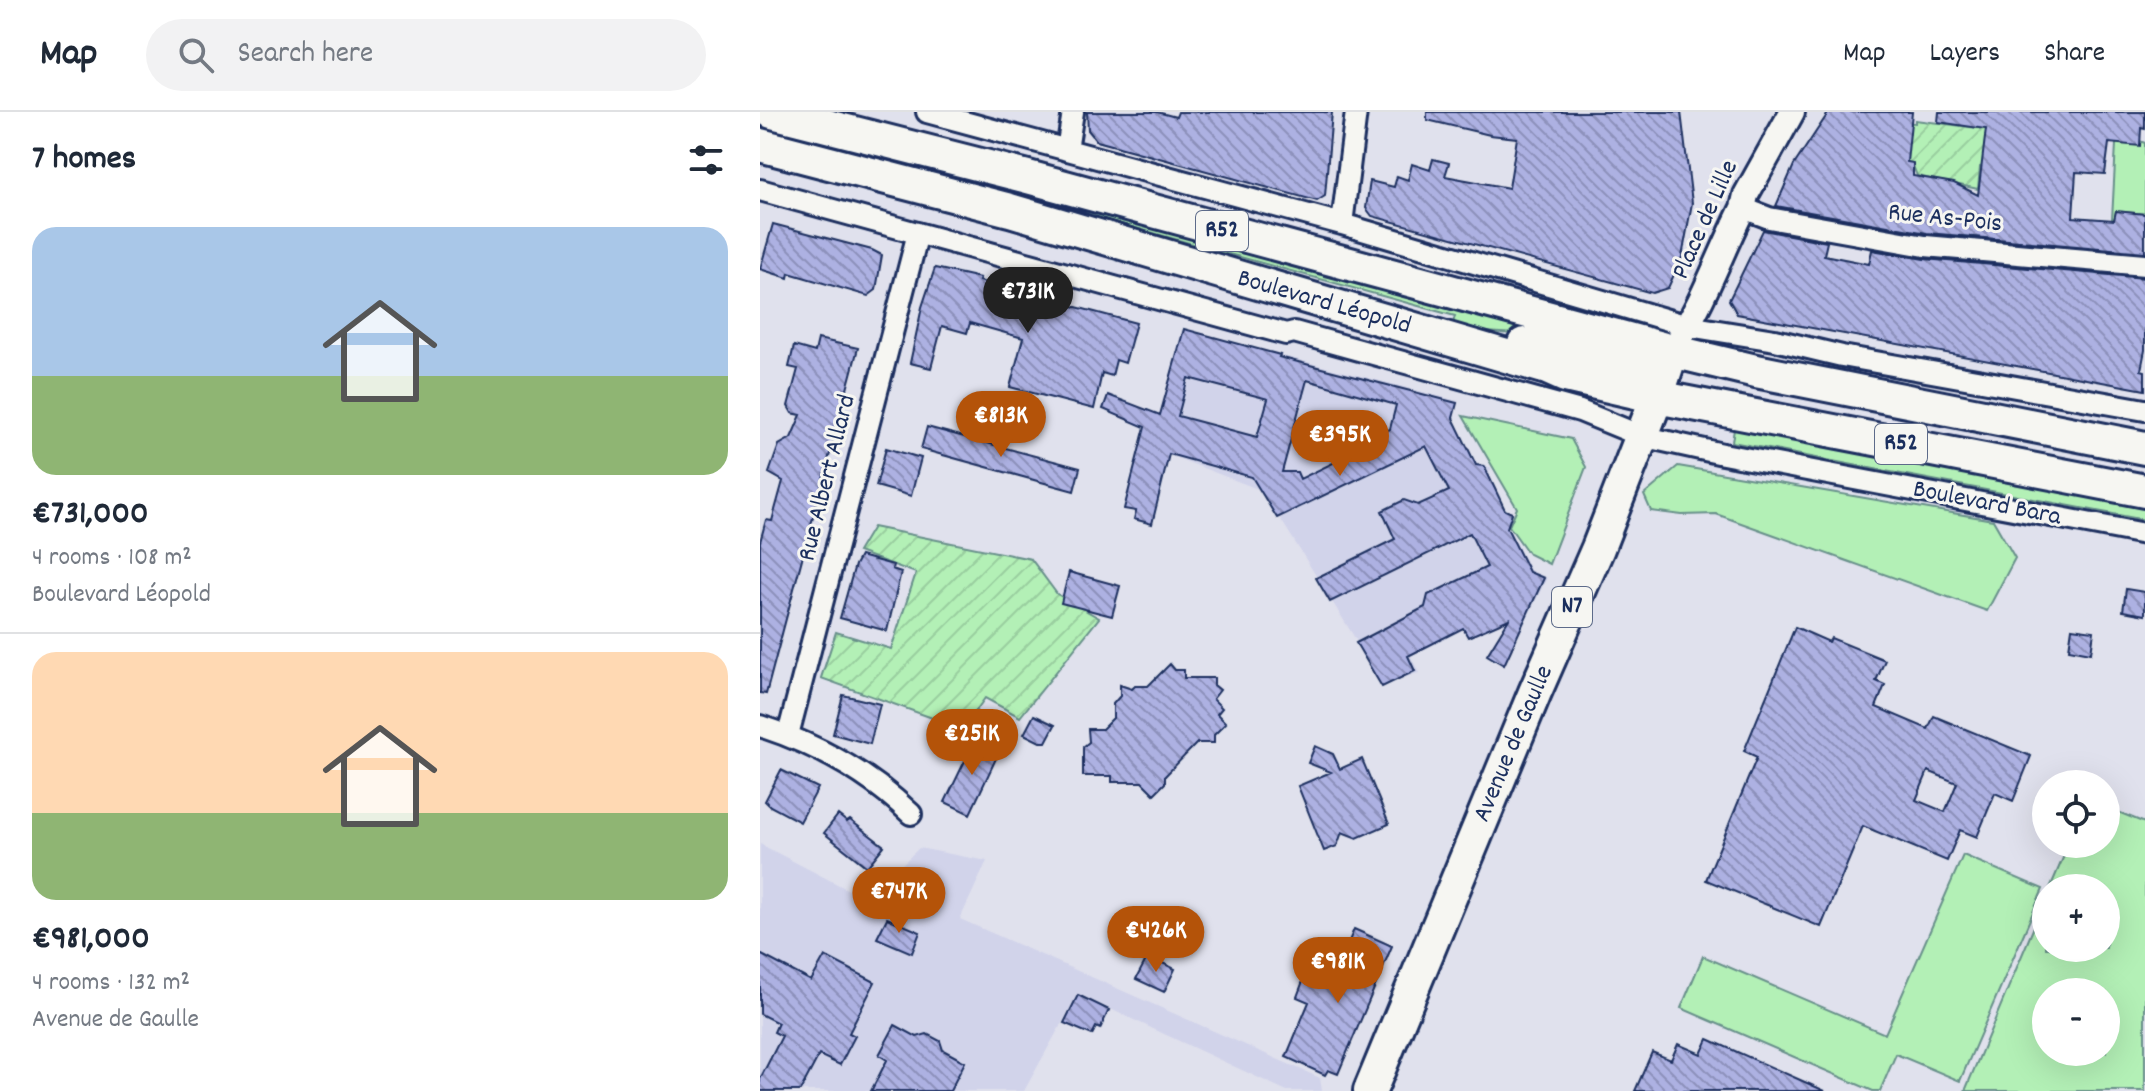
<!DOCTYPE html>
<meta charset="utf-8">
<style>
:root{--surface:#fff;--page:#f2f2f3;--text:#1f2937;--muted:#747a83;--line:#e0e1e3;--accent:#b45309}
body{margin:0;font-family:Dekko,sans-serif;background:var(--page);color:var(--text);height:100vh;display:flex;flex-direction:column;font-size:30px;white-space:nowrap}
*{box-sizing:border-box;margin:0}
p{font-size:26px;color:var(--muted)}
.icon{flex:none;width:44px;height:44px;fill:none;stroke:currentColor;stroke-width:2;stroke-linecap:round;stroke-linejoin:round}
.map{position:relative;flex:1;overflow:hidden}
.drawer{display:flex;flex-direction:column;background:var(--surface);width:760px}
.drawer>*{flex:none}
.buttons{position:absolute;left:1272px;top:658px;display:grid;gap:16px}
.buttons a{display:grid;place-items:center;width:88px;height:88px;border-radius:50%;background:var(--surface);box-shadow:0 8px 32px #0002;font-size:40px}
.price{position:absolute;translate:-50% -68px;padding:0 18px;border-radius:28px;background:var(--accent);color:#fff;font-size:26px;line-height:52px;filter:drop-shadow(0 2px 4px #0008)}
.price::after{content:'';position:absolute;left:50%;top:48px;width:24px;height:18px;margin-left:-12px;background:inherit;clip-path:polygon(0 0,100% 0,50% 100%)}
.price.current{background:#222;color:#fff}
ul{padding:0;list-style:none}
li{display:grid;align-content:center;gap:16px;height:424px;padding:0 32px}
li+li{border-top:2px solid var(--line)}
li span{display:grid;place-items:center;height:248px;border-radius:24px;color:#555}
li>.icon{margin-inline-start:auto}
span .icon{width:144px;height:144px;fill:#fffc;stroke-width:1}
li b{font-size:34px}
h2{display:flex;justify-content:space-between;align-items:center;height:96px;padding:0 32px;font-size:34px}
header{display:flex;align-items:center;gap:48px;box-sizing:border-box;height:112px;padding:0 40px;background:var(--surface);border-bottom:2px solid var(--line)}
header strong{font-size:38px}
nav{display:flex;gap:44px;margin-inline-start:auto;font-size:28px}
.search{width:560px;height:72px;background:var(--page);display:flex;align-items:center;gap:20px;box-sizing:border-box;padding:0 28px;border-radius:44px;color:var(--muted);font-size:30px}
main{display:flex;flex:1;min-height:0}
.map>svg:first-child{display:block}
.built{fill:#d1d3ea}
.grass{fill:#b3f0b6;stroke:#67908a;stroke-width:2;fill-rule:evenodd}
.garden{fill:url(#garden-furrows);stroke:#67908a;stroke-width:2}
.building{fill:url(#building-back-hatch);stroke:#1b2f5e;stroke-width:2;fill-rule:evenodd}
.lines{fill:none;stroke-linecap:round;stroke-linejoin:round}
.minor-casing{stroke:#1b2f5e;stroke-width:26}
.tertiary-casing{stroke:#1b2f5e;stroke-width:30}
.primary-casing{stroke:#1b2f5e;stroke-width:38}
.minor{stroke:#f6f6f2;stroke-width:20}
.tertiary{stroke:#f6f6f2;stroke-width:24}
.primary{stroke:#f6f6f2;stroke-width:32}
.labels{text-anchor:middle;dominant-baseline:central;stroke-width:6;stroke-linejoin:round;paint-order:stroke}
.shield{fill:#f6f6f2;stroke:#5d6b8a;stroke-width:2}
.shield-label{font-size:24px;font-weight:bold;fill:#1b2f5e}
.street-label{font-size:26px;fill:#1b2f5e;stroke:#f6f6f2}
</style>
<header>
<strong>Map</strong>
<div class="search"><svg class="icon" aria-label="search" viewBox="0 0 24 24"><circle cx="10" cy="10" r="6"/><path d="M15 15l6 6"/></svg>Search here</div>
<nav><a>Map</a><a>Layers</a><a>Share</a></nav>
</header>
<main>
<section class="drawer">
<h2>7 homes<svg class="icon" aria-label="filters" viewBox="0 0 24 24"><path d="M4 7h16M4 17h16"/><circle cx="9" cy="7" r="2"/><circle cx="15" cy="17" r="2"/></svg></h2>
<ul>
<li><span style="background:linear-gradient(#a9c7e8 60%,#8fb573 0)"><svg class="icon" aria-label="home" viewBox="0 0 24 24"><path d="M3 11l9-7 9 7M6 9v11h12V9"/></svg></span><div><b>€731,000</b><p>4 rooms · 108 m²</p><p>Boulevard Léopold</p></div></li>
<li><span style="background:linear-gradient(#ffd9b3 65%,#8fb573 0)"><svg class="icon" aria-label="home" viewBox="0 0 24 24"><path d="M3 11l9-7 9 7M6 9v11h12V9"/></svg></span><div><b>€981,000</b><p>4 rooms · 132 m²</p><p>Avenue de Gaulle</p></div></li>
</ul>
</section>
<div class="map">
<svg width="1385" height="979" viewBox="0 0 1385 979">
<defs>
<pattern id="garden-furrows" width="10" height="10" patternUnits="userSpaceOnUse" patternTransform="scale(2)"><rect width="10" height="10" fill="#b3f0b6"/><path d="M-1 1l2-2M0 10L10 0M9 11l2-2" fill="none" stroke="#99ce9f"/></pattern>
<pattern id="building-back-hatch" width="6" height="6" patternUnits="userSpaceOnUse" patternTransform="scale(2)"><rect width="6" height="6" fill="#adb1e2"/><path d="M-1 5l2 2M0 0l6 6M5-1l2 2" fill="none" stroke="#8c90ba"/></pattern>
</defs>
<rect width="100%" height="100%" fill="#e0e1ed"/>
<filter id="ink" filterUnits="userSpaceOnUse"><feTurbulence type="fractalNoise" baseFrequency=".0125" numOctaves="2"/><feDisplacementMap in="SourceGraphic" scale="16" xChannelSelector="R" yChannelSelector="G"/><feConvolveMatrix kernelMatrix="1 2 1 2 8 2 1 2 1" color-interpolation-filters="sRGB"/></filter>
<g filter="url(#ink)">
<!-- built -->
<path class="built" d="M422 218 698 289 692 306 719 357 724 353 732 356 727 363 746 400 754 403 744 407 770 458 787 466 760 520 721 502 719 518 708 525 704 517 651 544 659 561 623 571 503 379 391 336Z
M0 732 106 787 159 736 227 749 200 807 560 966 562 979H527L318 882 264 979H0Z"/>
<!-- grass -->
<path class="grass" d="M0 3 815 226 680 217 693 211 695 204 0 13Z
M1364 23 1385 31V102L1356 99 1354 109 1352 108 1356 32Z
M703 304 811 327 826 355 789 452 769 442 749 414 757 396Z
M974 317 1385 396V408L972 330Z
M918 354 1233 408 1255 446 1227 499 956 402 922 403 891 399 884 383Z
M1346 695 1385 711V979H1205L1286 786V836H1346V776H1290L1309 732H1346ZM1286 880H1346V940H1286Z
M1203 743 1283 777 1200 969 1136 942 1120 979H1113L921 896 943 844 1125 922Z"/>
<!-- garden -->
<path class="garden" d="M1155 8 1226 17 1223 54 1220 55 1218 77 1157 64 1152 51 1120 44 1139 10 1155 11Z
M113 415 271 447 297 482 339 506 260 605 225 586 203 617 61 566 76 520 131 537 156 461 98 440Z"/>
<!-- building -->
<path class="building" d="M327 0H397L416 5 418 0H572L565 84 557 89 337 29 328 18Z
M667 0H921L932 91 922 145 908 176 892 181 612 104 606 96 610 69 634 75 637 64 648 68 652 52 670 58 673 47 689 51 685 64 749 76 757 26 730 23 667 8Z
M1069 0H1152L1147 50 1153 51V64L1194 71 1218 83 1226 17 1178 10 1179 0H1385V17L1381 16 1380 34 1349 31 1345 62 1316 60 1313 105 1354 108 1356 99 1385 102V140L1167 121 1016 94 1034 53Z
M13 112 112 138 122 143 116 178 108 184 29 161 28 166 0 157Z
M1003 118 1067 130 1064 143 1109 152 1112 138 1164 147 1385 166V238L1381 258 1385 259V278L977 202 969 188Z
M175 156 220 166 219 169 376 211 365 251 356 248 352 264 342 261 334 297 250 275 263 226 210 211 207 221 182 214 171 256 150 251 162 195Z
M424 217 520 243 519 245 697 291 693 306 716 353 724 354 745 398 752 401 747 416 769 460 784 466 744 553 727 543 749 507 708 525 703 516 648 544 655 559 622 575 596 531 665 495 668 483 727 455 710 421 570 490 556 466 635 427 622 399 644 388 658 393 689 379 666 334 517 406 492 365 409 342 392 412 374 407 376 399 364 397 385 315 343 297 348 283 400 303ZM428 266 508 287 497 325 418 304ZM547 268 636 293 630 317 620 322 623 327 540 367 537 360H522Z
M58 227 98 236 6 582 0 581V430L6 408 12 409 23 369 9 361 19 333 31 326 41 303 32 301 28 294 38 257 29 255 34 234 55 240Z
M167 315 320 356 314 379 161 337Z
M126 336 161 346 151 384 116 374Z
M100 444 133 453 132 457 141 460 127 519 80 506 95 453Z
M309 460 360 474 352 504 301 491Z
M1366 477 1385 480V503L1363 499Z
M1035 515 1069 530 1071 526 1125 548 1116 569 1125 573 1116 595 1168 617 1174 604 1271 644 1253 689 1235 681 1217 725 1200 718 1187 749 1103 714 1061 815 946 768 997 645 984 639ZM1168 659 1197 671 1185 700 1156 688Z
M1312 516 1334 519 1331 541 1309 537Z
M410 552 415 558H424V566H454V573L460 578 453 587 462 596 457 602 466 611 454 623V631H437L405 664V671L394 682 382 670H352V664H323V635L329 630 328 617H342L353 606V592L360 584V573L372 577 375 574H388Z
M83 583 120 592 110 632 73 622Z
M274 603 295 613 286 630H280L264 622Z
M215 628 239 640 210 702 185 690Z
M555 634 573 642 580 657 602 647 629 712 597 726 582 720 577 734 564 739 538 674 571 660 548 651Z
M21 658 58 676 40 710 10 694 5 689Z
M78 703 87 710 90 708 124 734 107 755 64 721Z
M127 806 160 820 152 841 117 826Z
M594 817 632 834 578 962 568 958 565 963 526 945 549 890 537 885 546 861 566 869 574 852 581 849Z
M0 842 51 869 65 844 115 870 89 921 95 924 80 953 59 943 40 979H0V967L22 924 14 920 18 911 0 902Z
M388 844 415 857 404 880 376 867Z
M318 883 349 898 340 917 336 915 332 923 304 911Z
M135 913 157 925 167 922 180 929 183 938 205 950 190 979H111L127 948 119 943Z
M948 927 1065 979H875L892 940 911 948 918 932 941 942Z"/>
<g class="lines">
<defs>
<path id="minor" d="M167 0 582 112 928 214 1015 228 1082 244 1385 298
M307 38 313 0
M0 78 526 222 534 220 820 299 881 324 963 342 1385 422
M983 96 1009 106 1165 134 1385 153
M582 112 596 0
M0 614C58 633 108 660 151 702
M28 623 158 121"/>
<path id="tertiary" d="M912 239C942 194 959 144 983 96L986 83 1032 0"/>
<path id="primary" d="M12 0 264 64 912 239 996 259 1385 336
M0 33 250 98 787 256 805 264 897 285 1385 379
M764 232 816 242 886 261
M610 979 775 580 838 436 897 285 912 239"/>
</defs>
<!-- minor casing -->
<use href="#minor" class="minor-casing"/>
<!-- tertiary casing -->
<use href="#tertiary" class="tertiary-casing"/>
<!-- primary casing -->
<use href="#primary" class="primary-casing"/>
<!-- minor -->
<use href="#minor" class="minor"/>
<!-- tertiary -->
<use href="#tertiary" class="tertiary"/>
<!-- primary -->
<use href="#primary" class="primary"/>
</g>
</g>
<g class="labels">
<!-- shield labels -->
<g class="shield">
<rect x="436" y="99" width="52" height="40" rx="6"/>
<rect x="1115" y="312" width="52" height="40" rx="6"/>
<rect x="792" y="475" width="40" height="40" rx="6"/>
</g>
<g class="shield-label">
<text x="462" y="119">R52</text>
<text x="1141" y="332">R52</text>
<text x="812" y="495">N7</text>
</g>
<!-- street labels -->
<g class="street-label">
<text transform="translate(1185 107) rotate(6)">Rue As-Pois</text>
<text transform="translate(946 108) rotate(-66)">Place de Lille</text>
<text transform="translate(564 191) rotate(16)">Boulevard Léopold</text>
<text transform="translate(68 366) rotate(-76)">Rue Albert Allard</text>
<text transform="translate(1227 392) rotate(11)">Boulevard Bara</text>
<text transform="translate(754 632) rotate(-67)">Avenue de Gaulle</text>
</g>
</g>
</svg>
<div class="buttons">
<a><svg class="icon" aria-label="locate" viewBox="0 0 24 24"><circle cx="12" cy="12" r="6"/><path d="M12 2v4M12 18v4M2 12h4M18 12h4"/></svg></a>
<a>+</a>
<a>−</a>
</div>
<b class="price current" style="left:268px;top:223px">€731K</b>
<b class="price" style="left:241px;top:347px">€813K</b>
<b class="price" style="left:580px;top:366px">€395K</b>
<b class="price" style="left:212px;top:665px">€251K</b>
<b class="price" style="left:139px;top:823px">€747K</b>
<b class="price" style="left:396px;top:862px">€426K</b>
<b class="price" style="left:578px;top:893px">€981K</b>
</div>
</main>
